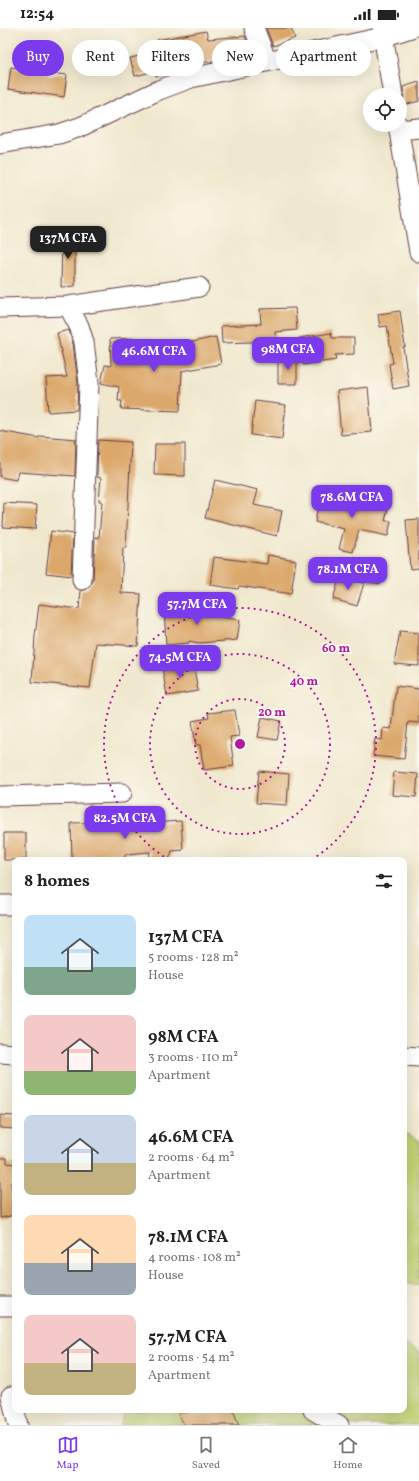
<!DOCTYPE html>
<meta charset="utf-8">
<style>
:root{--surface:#fff;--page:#f6f6f6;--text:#222;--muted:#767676;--line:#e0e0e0;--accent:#7c3aed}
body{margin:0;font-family:Vollkorn,serif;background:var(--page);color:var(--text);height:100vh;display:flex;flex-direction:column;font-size:15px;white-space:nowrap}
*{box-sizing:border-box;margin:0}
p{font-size:13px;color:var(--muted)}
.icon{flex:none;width:22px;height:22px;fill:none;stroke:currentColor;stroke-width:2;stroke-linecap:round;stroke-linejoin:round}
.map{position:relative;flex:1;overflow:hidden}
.sheet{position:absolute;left:12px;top:829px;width:395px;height:556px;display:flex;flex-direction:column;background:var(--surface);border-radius:8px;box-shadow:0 4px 16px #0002}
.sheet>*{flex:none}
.hud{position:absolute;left:12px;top:12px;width:395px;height:36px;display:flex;gap:8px}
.controls{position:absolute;left:363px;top:60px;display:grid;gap:8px}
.controls a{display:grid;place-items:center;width:44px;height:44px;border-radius:50%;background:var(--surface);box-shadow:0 4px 16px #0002;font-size:20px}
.price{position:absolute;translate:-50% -34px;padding:0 9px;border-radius:8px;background:var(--accent);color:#fff;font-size:13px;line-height:26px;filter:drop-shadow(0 1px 2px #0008)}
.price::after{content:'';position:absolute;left:50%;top:24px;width:12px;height:9px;margin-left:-6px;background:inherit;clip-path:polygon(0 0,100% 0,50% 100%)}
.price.current{background:#222;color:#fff}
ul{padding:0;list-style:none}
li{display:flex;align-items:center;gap:12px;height:100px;padding:0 12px}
li span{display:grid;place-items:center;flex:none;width:112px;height:80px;border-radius:8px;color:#555}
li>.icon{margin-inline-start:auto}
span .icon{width:48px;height:48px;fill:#fffc;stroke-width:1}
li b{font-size:17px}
h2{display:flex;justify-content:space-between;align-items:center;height:48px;padding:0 12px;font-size:17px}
.pill{padding:0 14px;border-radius:18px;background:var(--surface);box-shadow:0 4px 16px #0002;font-size:14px;line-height:36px}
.pill.current{background:var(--accent);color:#fff}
.status{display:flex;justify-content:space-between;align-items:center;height:28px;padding:0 20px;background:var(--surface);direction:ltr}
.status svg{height:11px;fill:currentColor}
.tabs{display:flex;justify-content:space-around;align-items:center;height:56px;border-top:1px solid var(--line);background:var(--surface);font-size:11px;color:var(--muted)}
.tabs a{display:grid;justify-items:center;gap:2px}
.tabs .current{color:var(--accent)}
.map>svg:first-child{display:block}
.green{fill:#c0d073;stroke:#85784f}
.building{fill:#dba76a}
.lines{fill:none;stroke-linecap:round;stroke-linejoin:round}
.minor-casing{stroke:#633d43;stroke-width:21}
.minor{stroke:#fff;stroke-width:19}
.ring{fill:none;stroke:#b5179e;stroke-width:2;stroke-dasharray:2 4}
.centre{fill:#b5179e;stroke:#fbf7ec;stroke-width:2}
.ring-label{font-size:12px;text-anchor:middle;font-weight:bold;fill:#b5179e;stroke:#fbf7ec;stroke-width:4;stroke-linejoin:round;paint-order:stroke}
</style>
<div class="status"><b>12:54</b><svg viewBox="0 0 49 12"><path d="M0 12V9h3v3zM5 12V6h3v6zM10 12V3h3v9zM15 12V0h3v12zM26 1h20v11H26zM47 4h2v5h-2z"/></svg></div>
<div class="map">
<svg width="419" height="1397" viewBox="0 0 419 1397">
<rect width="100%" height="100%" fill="#fbf7ec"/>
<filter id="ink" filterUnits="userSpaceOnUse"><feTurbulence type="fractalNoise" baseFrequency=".025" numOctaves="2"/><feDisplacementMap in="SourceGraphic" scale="8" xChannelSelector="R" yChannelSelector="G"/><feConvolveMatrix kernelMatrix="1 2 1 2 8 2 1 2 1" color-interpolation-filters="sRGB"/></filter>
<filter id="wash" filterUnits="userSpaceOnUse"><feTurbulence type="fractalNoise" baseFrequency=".012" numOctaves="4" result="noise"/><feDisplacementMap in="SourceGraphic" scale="16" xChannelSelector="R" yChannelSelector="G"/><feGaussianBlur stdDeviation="0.9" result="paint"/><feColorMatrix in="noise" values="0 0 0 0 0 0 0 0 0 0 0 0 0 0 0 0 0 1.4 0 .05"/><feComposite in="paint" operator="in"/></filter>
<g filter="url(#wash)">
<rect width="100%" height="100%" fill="#f0e8ce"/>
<!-- green -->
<path class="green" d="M404 1105 419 1112V1258L404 1255Z
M404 1316 419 1323V1397H120L125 1382H404Z"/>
<g id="blocks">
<!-- building -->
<path class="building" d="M266 0H291L295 10 273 18Z
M206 3 208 11 245 8 252 26 184 38 185 41 171 46 156 48 155 43 135 48 130 30 164 23 157 12Z
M11 39 48 45 49 48 58 46 67 47 64 69 8 61Z
M419 54V73L404 77 403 59Z
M62 205H75V258L61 259Z
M295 280 297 302 275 304 276 313 222 315 221 298 261 296 260 281Z
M400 283 405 319H403L409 358 393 361 389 336 393 335 387 298 380 299 378 286Z
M69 302 73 316 78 355 77 382 48 384 46 350 67 349 57 305Z
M331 305 332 310H354V326L335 327 336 332 303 337 299 310Z
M216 309 221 336 182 343 180 383 121 381 122 373H118L119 359 101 355 105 337 111 338 110 311 138 310 139 325H190L188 315Z
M278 330H297V356H278Z
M368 359 372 404 341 407 337 363Z
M255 373 286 377 282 411 251 407Z
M0 403 39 410 40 408 76 411 75 448 18 444 16 452 0 449Z
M98 412 131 414 126 520H123L121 565 141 566 138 618 96 615 90 660 32 654 35 608 39 576 79 581 81 563 87 561 93 553 95 509 99 510 102 473H99L101 450 97 449Z
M155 416H185V448L154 447Z
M215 452 258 462 254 477 282 483 277 508 205 490Z
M320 468 388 480 385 493H391L388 508 359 502 353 524 339 521 344 501 315 494Z
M4 475 37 477 35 501 3 499Z
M419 491V540L410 541 406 492Z
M51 503 73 506 71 548 46 545Z
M268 527 296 532 291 566 239 558 238 561 210 557 214 529 267 536Z
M372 536 385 540 380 556 367 553Z
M340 548 364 555 357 578 333 571Z
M200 576V586L240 592 237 612 199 615 189 613V615L166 617 164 578Z
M400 603 419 605V638L394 636Z
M193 634 198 663 167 668 162 639Z
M396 658 419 661V695L408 694 404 731 373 728 375 711 382 712 383 700 391 701Z
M235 682 239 708 230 709 234 738 204 742 200 717H196L192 693 209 690 208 685Z
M262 689 281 693 277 712 258 709Z
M259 743 289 746 287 777 256 775Z
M394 744 418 746 416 769 392 767Z
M181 793 183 822 172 823 169 832H149L150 824 125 826V832H72L71 795 125 794V797Z
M4 805H26V832H4Z
M0 1087 15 1088V1101L0 1100Z
M0 1130H7V1135L15 1136V1154H11L15 1187 0 1190Z
M204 1382H233L239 1397H184L178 1385Z"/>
</g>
</g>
<g filter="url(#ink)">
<use href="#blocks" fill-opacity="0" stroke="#633d43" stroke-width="1"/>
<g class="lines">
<defs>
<path id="minor" d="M254 0 267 34
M382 0 393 67
M398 97 419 224
M399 102 419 100
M0 116 59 106 80 99 159 62 191 50 383 9 411 0
M68 278 79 298 84 314 89 355 82 552
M0 280 68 278 199 259
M0 768 122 765
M0 877H15
M0 1025 15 1026
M404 1028 419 1029
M0 1278H15
M11 1368 18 1397
M313 1382 339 1397"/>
</defs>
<!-- minor casing -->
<use href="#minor" class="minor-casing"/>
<!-- minor -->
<use href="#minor" class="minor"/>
</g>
</g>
<!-- distance rings -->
<g class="ring">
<circle cx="240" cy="716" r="45"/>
<circle cx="240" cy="716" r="90"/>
<path d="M169 832A136 136 0 1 1 311 832"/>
</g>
<circle cx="240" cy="716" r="6" class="centre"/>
<g class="ring-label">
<text x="336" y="624">60 m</text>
<text x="304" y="657">40 m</text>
<text x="272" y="688">20 m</text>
</g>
</svg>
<div class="controls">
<a><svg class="icon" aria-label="locate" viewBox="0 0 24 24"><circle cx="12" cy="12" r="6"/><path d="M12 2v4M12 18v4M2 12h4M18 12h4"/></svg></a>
</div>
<b class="price current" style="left:68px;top:232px">137M CFA</b>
<b class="price" style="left:288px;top:343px">98M CFA</b>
<b class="price" style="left:154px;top:345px">46.6M CFA</b>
<b class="price" style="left:352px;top:491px">78.6M CFA</b>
<b class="price" style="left:348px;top:563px">78.1M CFA</b>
<b class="price" style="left:197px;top:598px">57.7M CFA</b>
<b class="price" style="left:180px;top:651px">74.5M CFA</b>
<b class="price" style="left:125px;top:812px">82.5M CFA</b>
<div class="hud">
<a class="pill current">Buy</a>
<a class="pill">Rent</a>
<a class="pill">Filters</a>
<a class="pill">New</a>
<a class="pill">Apartment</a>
</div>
<section class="sheet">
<h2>8 homes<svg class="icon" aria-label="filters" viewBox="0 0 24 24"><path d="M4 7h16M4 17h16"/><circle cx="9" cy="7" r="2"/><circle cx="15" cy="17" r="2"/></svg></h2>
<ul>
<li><span style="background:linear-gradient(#bfe0f5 65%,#7fa58c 0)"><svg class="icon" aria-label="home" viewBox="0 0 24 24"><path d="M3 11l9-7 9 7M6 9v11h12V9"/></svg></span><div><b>137M CFA</b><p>5 rooms · 128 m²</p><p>House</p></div></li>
<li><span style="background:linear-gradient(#f6c9c9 70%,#8fb573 0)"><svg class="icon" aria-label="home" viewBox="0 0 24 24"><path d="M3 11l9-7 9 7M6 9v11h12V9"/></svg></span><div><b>98M CFA</b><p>3 rooms · 110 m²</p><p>Apartment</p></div></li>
<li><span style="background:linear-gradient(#c9d6e8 60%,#c2b280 0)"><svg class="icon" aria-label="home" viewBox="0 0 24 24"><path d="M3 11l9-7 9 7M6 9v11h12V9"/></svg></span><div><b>46.6M CFA</b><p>2 rooms · 64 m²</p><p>Apartment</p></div></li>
<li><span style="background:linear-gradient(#ffd9b3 60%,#9aa5b1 0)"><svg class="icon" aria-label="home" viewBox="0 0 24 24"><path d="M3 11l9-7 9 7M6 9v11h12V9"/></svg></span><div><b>78.1M CFA</b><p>4 rooms · 108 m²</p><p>House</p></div></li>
<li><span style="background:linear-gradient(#f6c9c9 60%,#c2b280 0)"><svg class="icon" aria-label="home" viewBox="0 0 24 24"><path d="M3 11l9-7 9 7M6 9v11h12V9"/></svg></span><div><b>57.7M CFA</b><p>2 rooms · 54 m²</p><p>Apartment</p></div></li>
</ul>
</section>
</div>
<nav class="tabs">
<a class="current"><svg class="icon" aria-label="map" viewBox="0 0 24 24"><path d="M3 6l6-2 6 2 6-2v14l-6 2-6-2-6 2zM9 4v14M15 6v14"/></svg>Map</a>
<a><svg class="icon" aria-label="saved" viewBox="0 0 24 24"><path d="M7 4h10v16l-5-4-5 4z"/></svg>Saved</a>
<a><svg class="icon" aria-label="home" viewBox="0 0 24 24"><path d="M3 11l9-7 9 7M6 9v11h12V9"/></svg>Home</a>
</nav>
